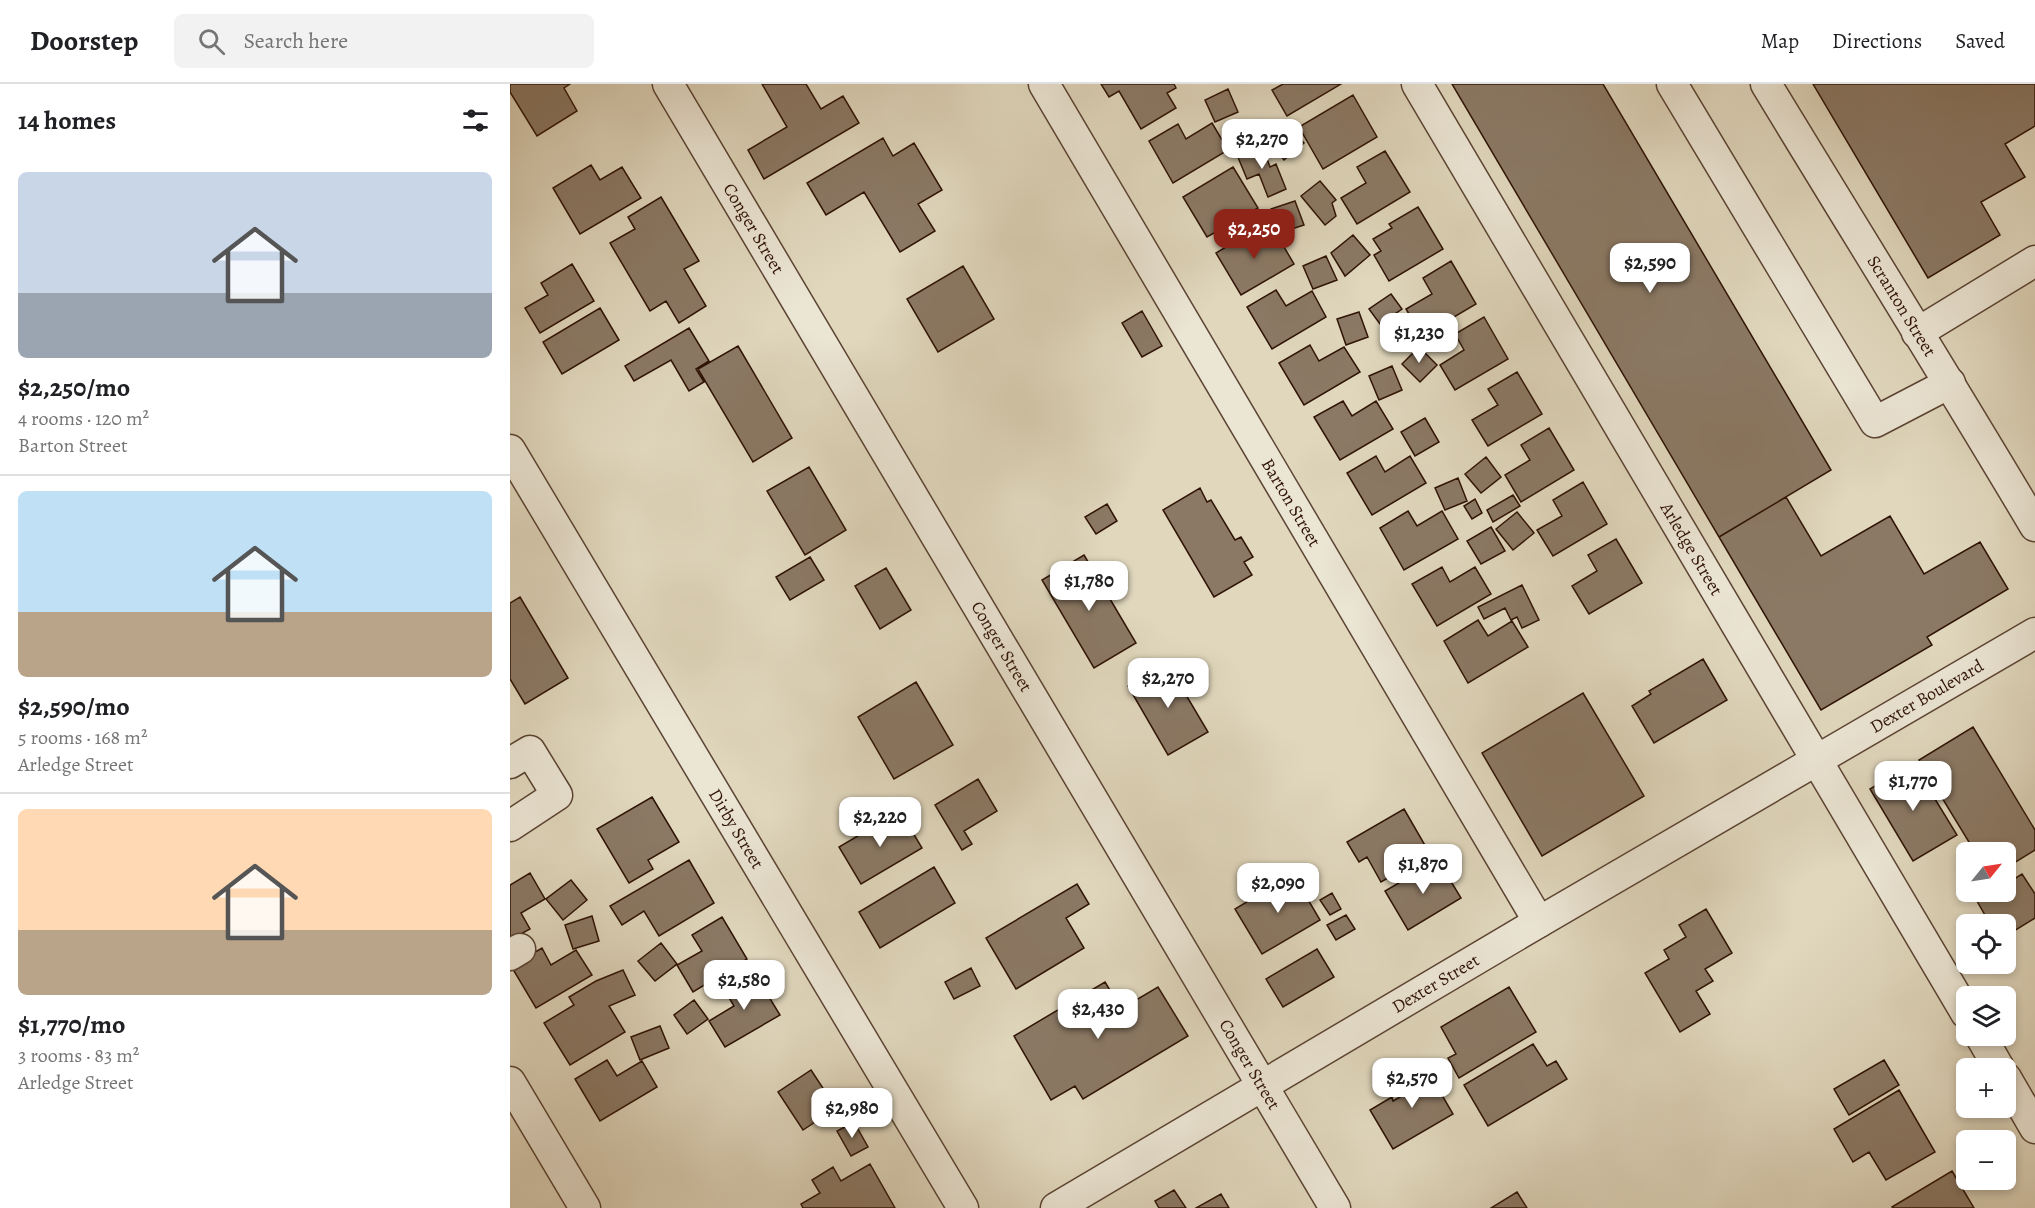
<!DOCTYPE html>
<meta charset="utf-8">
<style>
:root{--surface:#fff;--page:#f2f2f2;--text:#202124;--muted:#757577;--line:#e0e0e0;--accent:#8f2418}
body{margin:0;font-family:Alegreya,serif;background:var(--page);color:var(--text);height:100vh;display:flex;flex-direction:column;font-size:22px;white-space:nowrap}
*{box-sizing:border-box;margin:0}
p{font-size:20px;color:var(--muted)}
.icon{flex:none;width:33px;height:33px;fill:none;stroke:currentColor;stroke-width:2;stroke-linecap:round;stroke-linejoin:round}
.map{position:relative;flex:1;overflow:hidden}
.sheet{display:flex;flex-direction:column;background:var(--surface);width:510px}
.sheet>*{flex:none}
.needle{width:39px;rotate:60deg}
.tools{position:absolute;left:1446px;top:758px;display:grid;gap:12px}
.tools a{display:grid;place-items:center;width:60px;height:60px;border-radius:9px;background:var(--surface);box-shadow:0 3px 9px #0003;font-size:30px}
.price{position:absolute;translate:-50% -51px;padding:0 14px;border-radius:12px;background:#fff;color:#222;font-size:20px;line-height:39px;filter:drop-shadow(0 2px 3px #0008)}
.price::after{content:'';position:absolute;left:50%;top:36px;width:18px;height:14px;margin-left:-9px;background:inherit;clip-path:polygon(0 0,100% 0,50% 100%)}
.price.on{background:var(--accent);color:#fff}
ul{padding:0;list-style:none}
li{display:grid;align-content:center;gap:12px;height:318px;padding:0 18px}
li+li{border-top:2px solid var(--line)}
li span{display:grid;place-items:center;height:186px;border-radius:9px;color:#555}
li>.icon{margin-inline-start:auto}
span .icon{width:108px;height:108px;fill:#fffc;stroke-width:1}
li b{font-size:26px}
h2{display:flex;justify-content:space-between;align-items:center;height:72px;padding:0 18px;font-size:26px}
header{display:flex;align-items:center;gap:36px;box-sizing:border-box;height:84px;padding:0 30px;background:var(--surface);border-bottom:2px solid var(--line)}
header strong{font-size:28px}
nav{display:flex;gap:33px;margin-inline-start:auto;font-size:21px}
.search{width:420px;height:54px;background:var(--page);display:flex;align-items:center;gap:15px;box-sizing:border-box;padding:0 21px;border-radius:9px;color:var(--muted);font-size:22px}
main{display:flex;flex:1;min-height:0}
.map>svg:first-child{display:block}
.building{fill:#8b7965;stroke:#2f1305;stroke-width:1.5}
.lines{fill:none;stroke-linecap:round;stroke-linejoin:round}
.minor-casing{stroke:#5b4433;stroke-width:33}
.minor{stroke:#ebe5d4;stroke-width:30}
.labels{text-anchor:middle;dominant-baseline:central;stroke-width:6;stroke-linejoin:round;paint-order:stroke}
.street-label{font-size:18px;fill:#2f1305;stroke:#ebe5d4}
</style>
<header>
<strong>Doorstep</strong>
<div class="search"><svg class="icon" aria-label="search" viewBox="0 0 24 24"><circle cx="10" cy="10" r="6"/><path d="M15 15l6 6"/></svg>Search here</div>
<nav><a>Map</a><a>Directions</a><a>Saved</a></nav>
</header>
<main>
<section class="sheet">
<h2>14 homes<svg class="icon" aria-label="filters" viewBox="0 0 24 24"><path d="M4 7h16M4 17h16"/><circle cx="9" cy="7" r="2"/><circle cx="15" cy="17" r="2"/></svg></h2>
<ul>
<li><span style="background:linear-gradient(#c9d6e8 65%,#9aa5b1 0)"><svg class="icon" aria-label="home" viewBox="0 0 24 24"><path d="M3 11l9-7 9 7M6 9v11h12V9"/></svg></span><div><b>$2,250/mo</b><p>4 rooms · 120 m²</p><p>Barton Street</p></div></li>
<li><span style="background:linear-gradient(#bfe0f5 65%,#b9a48a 0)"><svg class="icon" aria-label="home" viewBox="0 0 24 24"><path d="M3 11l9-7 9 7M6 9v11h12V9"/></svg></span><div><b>$2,590/mo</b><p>5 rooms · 168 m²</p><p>Arledge Street</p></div></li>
<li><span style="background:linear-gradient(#ffd9b3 65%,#b9a48a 0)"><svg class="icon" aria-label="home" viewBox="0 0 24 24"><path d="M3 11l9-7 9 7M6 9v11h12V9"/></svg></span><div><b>$1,770/mo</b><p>3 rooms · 83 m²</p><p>Arledge Street</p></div></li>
</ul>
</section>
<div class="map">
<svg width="1525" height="1124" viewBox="0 0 1525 1124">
<rect width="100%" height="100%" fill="#e0d7bd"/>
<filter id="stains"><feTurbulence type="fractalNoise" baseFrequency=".00333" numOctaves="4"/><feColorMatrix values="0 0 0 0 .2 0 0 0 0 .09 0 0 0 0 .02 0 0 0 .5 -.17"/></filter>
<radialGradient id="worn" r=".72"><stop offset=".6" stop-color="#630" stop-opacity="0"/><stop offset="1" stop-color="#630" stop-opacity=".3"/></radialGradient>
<!-- building -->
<path class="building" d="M0 0H60L54 4 67 27 27 52 0 8Z
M252 0H296L311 25 333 12 349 39 254 95 238 66 277 43Z
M591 0H664L666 4 657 9 666 24 631 45 609 7 599 13Z
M773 0H831L777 32 762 6Z
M942 0H1093L1321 386 1209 453Z
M1303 0H1525V42L1495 60 1515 93 1471 118 1490 151 1418 194Z
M718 5 728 28 705 38 695 16Z
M843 11 867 53 813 85 789 43Z
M702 39 718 66 663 99 639 57 668 40 676 55Z
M778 41 794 59 774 76 759 58Z
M373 54 383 72 404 59 432 106 408 120 425 147 390 168 354 108 316 131 297 99Z
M752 61 760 83 766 80 776 105 758 113 749 90 737 95 727 71Z
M875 67 900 108 847 140 831 114 856 99 847 83Z
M81 81 90 96 112 83 131 114 70 150 43 104Z
M723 83 748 124 697 153 673 113Z
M810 97 826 116 822 119 826 132 815 141 791 112Z
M151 113 189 177 174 185 196 222 169 239 156 217 140 227 100 159 125 145 118 133Z
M785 117 794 141 769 149 761 125Z
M908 123 933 165 879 197 864 171 871 167 863 155 882 144 879 140Z
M747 144 756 158 767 151 784 180 731 211 706 169Z
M843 151 860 171 835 192 821 169Z
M816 172 827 196 803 205 793 182Z
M941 177 966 220 912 252 896 225 922 210 913 194Z
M62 180 84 217 30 249 15 224 38 211 31 199Z
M453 182 484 235 428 268 397 215Z
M766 206 776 222 802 207 816 233 762 265 737 223Z
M881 210 892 225 870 240 859 225Z
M90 224 109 256 52 290 33 258Z
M632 227 652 262 632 273 612 239Z
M849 228 858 253 836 261 827 235Z
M974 233 998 275 945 306 930 281 954 266 945 250Z
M179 244 199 277 186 285 194 298 179 307 161 276 124 297 115 282Z
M800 261 809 277 834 263 850 288 794 321 769 279Z
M228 262 282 354 243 378 188 285Z
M909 263 927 281 910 298 892 280Z
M882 282 892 306 869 316 859 292Z
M1007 288 1032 330 978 362 962 336 988 321 978 305Z
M833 317 842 332 866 317 883 345 830 376 804 333Z
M915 334 929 358 905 372 891 348Z
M1039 344 1064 386 1011 418 995 391 1020 376 1011 361Z
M866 372 875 388 900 372 916 399 862 431 837 389Z
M976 373 991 393 971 409 955 390Z
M299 383 336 446 295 471 257 407Z
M948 394 957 417 935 426 925 404Z
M1073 398 1097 440 1043 472 1027 446 1052 432 1043 416Z
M690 404 697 418 701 416 725 456 731 453 743 473 734 478 742 491 704 513 653 426Z
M1003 411 1010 422 983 438 977 426Z
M1276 413 1311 472 1380 432 1414 490 1470 458 1498 505 1417 553 1422 561 1311 626 1209 453Z
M965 415 972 429 962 435 954 422Z
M597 420 607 437 586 450 575 433Z
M898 427 907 442 932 427 948 455 894 486 870 444Z
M1007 428 1024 449 1003 466 986 445Z
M981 443 995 467 971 480 957 457Z
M1106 455 1132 499 1079 530 1062 502 1087 487 1078 471Z
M574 471 626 559 584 584 532 496Z
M300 473 314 496 280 516 266 493Z
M932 483 940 498 965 483 981 510 927 542 902 500Z
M376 484 401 526 370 545 345 502Z
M1012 501 1029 536 1012 544 1007 533 1001 536 995 524 974 535 968 523Z
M10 513 58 594 15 620 0 595V519Z
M968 536 978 552 1002 537 1018 563 958 599 934 557Z
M1193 575 1217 616 1144 659 1122 622 1141 610 1139 607Z
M657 579 698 648 658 671 618 602Z
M406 598 443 661 384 695 348 633Z
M1073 609 1134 712 1032 772 972 669Z
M1463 643 1525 746V766L1496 784V768H1465L1409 676Z
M1403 679 1447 751 1403 777 1360 705Z
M468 695 487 727 454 747 462 760 452 766 425 721Z
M142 713 169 758 138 776 143 785 119 799 87 745Z
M894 725 920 770 871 798 857 773 849 778 837 758Z
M390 727 412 764 351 800 329 763Z
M179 776 204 819 149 852 134 827 112 841 100 822Z
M928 776 951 814 898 846 875 807Z
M424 783 445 819 370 864 349 828Z
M20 789 35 815 11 829 20 845 0 856V801Z
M783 790 810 836 752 870 725 825Z
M1512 790 1525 810V834L1496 852V840H1480L1467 817 1483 807H1496V800Z
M61 796 77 816 53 836 36 815Z
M567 800 579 820 556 834 574 864 506 905 476 854Z
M822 809 831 825 820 831 810 816Z
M1196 825 1222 869 1195 885 1203 897 1186 907 1200 930 1170 948 1135 889 1159 875 1154 866 1176 853 1169 841Z
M836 831 845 845 826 856 817 841Z
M82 832 89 857 63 865 55 841Z
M212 833 237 875 183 908 167 881 192 867 182 851Z
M151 859 167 880 145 897 128 877Z
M32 864 41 881 66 866 82 891 26 924 1 882Z
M807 865 824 893 773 923 756 895Z
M461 884 470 902 444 915 435 898Z
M113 886 125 911 99 922 115 948 60 981 34 939 64 921 59 913 86 897Z
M245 890 270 931 215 963 199 937 224 922 215 907Z
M595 898 611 925 648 903 678 952 573 1015 565 1002 541 1016 504 952Z
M999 903 1026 948 949 994 938 974 946 970 931 943Z
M184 916 198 935 177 950 164 931Z
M150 942 159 964 130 976 121 953Z
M1023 960 1037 982 1046 977 1057 995 978 1042 954 1001Z
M905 975 917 996 922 994 943 1030 883 1065 860 1026 882 1013 883 1017 904 1005 891 983Z
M97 976 107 992 132 977 147 1003 90 1037 65 995Z
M1374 976 1389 1001 1339 1031 1324 1005Z
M301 986 326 1024 293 1046 268 1008Z
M1389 1006 1425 1068 1376 1096 1359 1068 1343 1078 1324 1045Z
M344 1038 358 1063 341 1072 327 1047Z
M360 1080 385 1124H293L291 1120 310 1109 302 1096 323 1083 331 1097Z
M1442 1087 1464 1124H1383L1382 1123Z
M664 1106 676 1124H649L645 1117Z
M1007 1108 1017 1124H981Z
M711 1110 719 1124H686Z"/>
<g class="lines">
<defs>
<g id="minor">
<path id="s1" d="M158 0 825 1124"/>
<path id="s2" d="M534 0 1029 838"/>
<path id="s3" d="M907 0 1456 929"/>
<path d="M1162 0 1365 338 1440 299"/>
<path id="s4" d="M1256 0C1346 148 1437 294 1525 442"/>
<path d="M1407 249 1525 177"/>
<path id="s5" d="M0 366 453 1124"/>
<path d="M0 679 20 667 47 711 0 742"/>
<path d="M0 871 10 865"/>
<path d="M1470 951 1489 984"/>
<path d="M1496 994 1525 1044"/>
<path d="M0 998 75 1124"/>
<path id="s6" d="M546 1124 1029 838 1525 549"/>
</g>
</defs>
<!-- minor casing -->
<use href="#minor" class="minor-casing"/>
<!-- minor -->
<use href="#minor" class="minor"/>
</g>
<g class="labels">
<!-- street labels -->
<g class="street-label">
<text stroke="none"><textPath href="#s1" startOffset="168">Conger Street</textPath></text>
<text stroke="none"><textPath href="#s4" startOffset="260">Scranton Street</textPath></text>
<text stroke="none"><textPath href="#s2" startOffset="486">Barton Street</textPath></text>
<text stroke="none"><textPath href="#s3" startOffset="540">Arledge Street</textPath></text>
<text stroke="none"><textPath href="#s1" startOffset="654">Conger Street</textPath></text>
<text stroke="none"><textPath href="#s6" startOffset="1010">Dexter Boulevard</textPath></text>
<text stroke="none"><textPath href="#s5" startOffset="441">Dirby Street</textPath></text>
<text stroke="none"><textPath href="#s6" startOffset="441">Dexter Street</textPath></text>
<text stroke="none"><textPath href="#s1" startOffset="1140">Conger Street</textPath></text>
</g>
</g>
<rect width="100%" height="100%" filter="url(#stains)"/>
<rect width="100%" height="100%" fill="url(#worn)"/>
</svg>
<div class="tools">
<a><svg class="needle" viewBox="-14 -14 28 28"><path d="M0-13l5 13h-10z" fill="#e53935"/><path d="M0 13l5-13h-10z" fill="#757577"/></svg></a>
<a><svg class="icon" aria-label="locate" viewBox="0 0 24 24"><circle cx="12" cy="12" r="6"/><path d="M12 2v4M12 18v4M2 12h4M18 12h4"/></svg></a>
<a><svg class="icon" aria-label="layers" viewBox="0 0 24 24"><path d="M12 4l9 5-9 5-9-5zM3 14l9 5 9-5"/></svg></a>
<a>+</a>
<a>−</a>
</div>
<b class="price" style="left:752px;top:86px">$2,270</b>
<b class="price on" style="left:744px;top:176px">$2,250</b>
<b class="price" style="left:1140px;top:210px">$2,590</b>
<b class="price" style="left:909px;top:280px">$1,230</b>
<b class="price" style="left:579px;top:528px">$1,780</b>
<b class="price" style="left:658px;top:625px">$2,270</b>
<b class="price" style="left:1403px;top:728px">$1,770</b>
<b class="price" style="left:370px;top:764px">$2,220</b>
<b class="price" style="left:913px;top:811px">$1,870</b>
<b class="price" style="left:768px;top:830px">$2,090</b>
<b class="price" style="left:234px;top:927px">$2,580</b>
<b class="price" style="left:588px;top:956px">$2,430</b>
<b class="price" style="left:902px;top:1025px">$2,570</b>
<b class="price" style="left:342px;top:1055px">$2,980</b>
</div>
</main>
